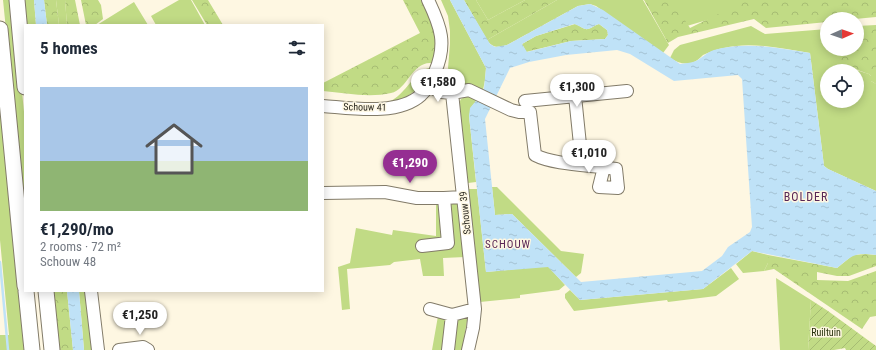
<!DOCTYPE html>
<meta charset="utf-8">
<style>
:root{--surface:#fff;--page:#f2f2f3;--text:#1f2937;--muted:#747a83;--line:#e0e1e3;--accent:#952e92}
body{margin:0;font-family:"Roboto Condensed",sans-serif;background:var(--page);color:var(--text);height:100vh;display:flex;flex-direction:column;font-size:15px;white-space:nowrap}
*{box-sizing:border-box;margin:0}
p{font-size:13px;color:var(--muted)}
.icon{flex:none;width:22px;height:22px;fill:none;stroke:currentColor;stroke-width:2;stroke-linecap:round;stroke-linejoin:round}
.map{position:relative;flex:1;overflow:hidden}
.drawer{position:absolute;left:24px;top:24px;width:300px;height:268px;display:flex;flex-direction:column;background:var(--surface);border-radius:0px;box-shadow:0 2px 10px #0003}
.drawer>*{flex:none}
.needle{width:26px;rotate:88deg}
.fabs{position:absolute;left:820px;top:12px;display:grid;gap:8px}
.fabs a{display:grid;place-items:center;width:44px;height:44px;border-radius:50%;background:var(--surface);box-shadow:0 2px 10px #0003;font-size:20px}
.price{position:absolute;translate:-50% -34px;padding:0 9px;border-radius:14px;background:#fff;color:#222;font-size:13px;line-height:26px;filter:drop-shadow(0 1px 2px #0008)}
.price::after{content:'';position:absolute;left:50%;top:24px;width:12px;height:9px;margin-left:-6px;background:inherit;clip-path:polygon(0 0,100% 0,50% 100%)}
.price.on{background:var(--accent);color:#fff}
ul{padding:0;list-style:none}
li{display:grid;align-content:center;gap:8px;height:212px;padding:0 16px}
li+li{border-top:1px solid var(--line)}
li span{display:grid;place-items:center;height:124px;border-radius:0px;color:#555}
li>.icon{margin-inline-start:auto}
span .icon{width:72px;height:72px;fill:#fffc;stroke-width:1}
li b{font-size:17px}
h2{display:flex;justify-content:space-between;align-items:center;height:48px;padding:0 16px;font-size:17px}
.map>svg:first-child{display:block}
.grass{fill:#c1db85;fill-rule:evenodd}
.forest{fill:url(#forest-crowns)}
.garden{fill:url(#garden-furrows)}
.water{fill:url(#water-ripples);fill-rule:evenodd}
.lines{fill:none;stroke-linecap:round;stroke-linejoin:round}
.stream{stroke:#bfe2f7;stroke-width:2.5}
.minor-casing{stroke:#827b69;stroke-width:14}
.major-casing{stroke:#827b69;stroke-width:17}
.minor{stroke:#fff;stroke-width:12}
.major{stroke:#fff;stroke-width:15}
.labels{text-anchor:middle;dominant-baseline:central;stroke-width:3;stroke-linejoin:round;paint-order:stroke}
.street-label{font-size:10px;fill:#2c2a22;stroke:#fef7e2}
.park-label{font-size:10px;fill:#262f0a;stroke:#fef7e2}
.neighbourhood-label{font-size:11px;letter-spacing:1px;fill:#582656;stroke:#fef7e2}
.quarter-label{font-size:12px;letter-spacing:1px;fill:#582656;stroke:#fef7e2}
</style>
<div class="map">
<svg width="876" height="350" viewBox="0 0 876 350">
<defs>
<pattern id="forest-crowns" width="20" height="18" patternUnits="userSpaceOnUse"><rect width="20" height="18" fill="#c1db85"/><path d="M2 6a3 3 0 1 1 6 0M12 15a3 3 0 1 1 6 0" fill="none" stroke="#a6bc73"/></pattern>
<pattern id="garden-furrows" width="10" height="10" patternUnits="userSpaceOnUse"><rect width="10" height="10" fill="#c1db85"/><path d="M-1 1l2-2M0 10L10 0M9 11l2-2" fill="none" stroke="#a6bc73"/></pattern>
<pattern id="water-ripples" width="26" height="14" patternUnits="userSpaceOnUse"><rect width="26" height="14" fill="#bfe2f7"/><path d="M2 4q2-2 4 0t4 0M15 11q2-2 4 0t4 0" fill="none" stroke="#a4c2d3"/></pattern>
</defs>
<rect width="100%" height="100%" fill="#fef7e2"/>
<!-- grass -->
<path class="grass" d="M3 0H13L25 122V219Z
M23 0H34L36 25H26Z
M56 0H65L67 25H59Z
M179 0H191L205 25H156L151 16Z
M441 0H450L486 68 485 80 483 90H455L451 75 448 68 450 44V31L448 16Z
M476 0H525L488 20Z
M557 0H643L669 45 663 53 596 6 590 4 578 6 507 45C499 48 492 48 487 40Z
M661 0H775L680 28Z
M134 2 148 25H97Z
M751 26 765 34 827 29V49H838L840 69 846 67 869 74 871 76V81L876 84V191L828 169 824 166 810 53C783 49 752 41 724 48 717 49 710 52 703 55 701 57 699 59 696 61 687 66 678 63 670 58L674 50 680 45ZM827 71H857V101H827Z
M430 68C423 87 407 101 387 103 390 101 395 99 398 96 407 89 419 68 430 68Z
M0 91 24 350H0V335H9L0 240Z
M467 96H472L478 99 472 106 469 116 476 182 468 183 459 103 461 99Z
M492 187H497L561 251 584 254 581 273 576 277 512 214 495 215Z
M468 189H477L486 272 548 266 565 285 559 290 520 295V298L480 302Z
M459 200 465 257 443 258 444 276H423L420 259 394 262 390 265 347 269 350 309 342 310 338 267 350 263 356 228 392 235 393 230 436 236V203Z
M752 251 768 255V263L764 271 743 273 736 264Z
M731 268 739 279 716 296 668 302 667 300 574 311 565 298V294L570 290 580 300 703 289Z
M776 278 811 300 808 350H780Z
M79 291H88L94 350H84Z
M468 315 462 350H432L438 316Z"/>
<!-- forest -->
<path class="forest" d="M44 0H56L59 25H47Z
M65 0H75L80 25H67Z
M81 0H98L101 5 103 19 95 25H86Z
M192 0H208L223 25H207Z
M403 0H421C429 15 438 34 435 51 435 55 433 59 432 63 412 61 408 89 391 93 369 98 345 93 323 91V83L420 33Z
M464 0H476L488 20 525 0H557L487 40Z
M644 0H672L690 28 746 0H876V17L855 19H827V22L766 28 754 19 678 37 668 43Z
M575 24C579 25 584 30 588 29 592 28 595 25 599 24L607 30 608 35 605 39 571 41 526 52 522 44 536 36Z
M876 25V84L871 81V76L869 74C862 72 852 67 846 67 840 67 839 70 834 66L833 61 838 49H857V26Z
M866 254 876 255V266L849 276H837L817 272V280L848 281 876 271V316L870 317 862 329 774 269 764 271 768 263V255L837 268 853 255Z
M52 291H67L73 350H58Z"/>
<!-- garden -->
<path class="garden" d="M811 300 828 311 876 346V350H846L845 348 834 350H808Z"/>
<!-- water -->
<path class="water" d="M34 0H44L47 25H36Z
M450 0H464L490 44 495 47 507 45 578 6 590 4 603 10 680 64C685 63 691 63 696 61 702 58 707 52 714 50 746 41 778 48 810 53L824 166 828 169 876 191V255C854 252 853 255 837 268L752 251 703 289 580 300 548 267 486 272 469 116 470 108 480 96 484 88 486 68ZM574 24C579 25 584 30 588 29 592 28 595 25 599 24L607 30 608 35 605 39 571 41 527 52 522 44 536 36ZM617 50 630 54 674 81 738 75 742 79 752 227 750 232 728 247 722 256 702 271 581 282 512 214 495 215 485 119 510 68 529 62 566 55Z
M67 291H79L84 350H73Z"/>
<g class="lines">
<!-- stream -->
<path class="stream" d="M0 262 8 350"/>
<defs>
<path id="minor" d="M429 86 441 92 452 93 469 90 511 110 519 112H530L535 155C554 165 592 165 616 169L618 188 599 187 604 167
M452 93 475 309 473 328 468 350
M575 96 582 164
M525 101 627 91
M323 106C351 108 398 116 421 95 428 89 431 81 435 72 447 44 441 27 428 0
M323 193 385 192 417 198H444L463 197
M422 246 448 243 444 198
M91 291 98 350
M430 309 452 315 475 309
M119 350 143 347 148 350
M448 350 452 315"/>
<path id="major" d="M17 0 25 87
M0 29 25 286
M26 291 32 350
M46 291 52 350"/>
</defs>
<!-- minor casing -->
<use href="#minor" class="minor-casing"/>
<!-- major casing -->
<use href="#major" class="major-casing"/>
<!-- minor -->
<use href="#minor" class="minor"/>
<!-- major -->
<use href="#major" class="major"/>
</g>
<g class="labels">
<!-- street labels -->
<g class="street-label">
<text transform="translate(365 107) rotate(1)">Schouw 41</text>
<text transform="translate(465 213) rotate(-96)">Schouw 39</text>
</g>
<!-- park labels -->
<g class="park-label">
<text x="826" y="332">Ruiltuin</text>
</g>
<!-- neighbourhood labels -->
<g class="neighbourhood-label">
<text x="508" y="244">SCHOUW</text>
</g>
<!-- quarter labels -->
<g class="quarter-label">
<text x="806" y="197">BOLDER</text>
</g>
</g>
</svg>
<div class="fabs">
<a><svg class="needle" viewBox="-14 -14 28 28"><path d="M0-13l5 13h-10z" fill="#e53935"/><path d="M0 13l5-13h-10z" fill="#747a83"/></svg></a>
<a><svg class="icon" aria-label="locate" viewBox="0 0 24 24"><circle cx="12" cy="12" r="6"/><path d="M12 2v4M12 18v4M2 12h4M18 12h4"/></svg></a>
</div>
<b class="price" style="left:438px;top:103px">€1,580</b>
<b class="price" style="left:577px;top:108px">€1,300</b>
<b class="price" style="left:589px;top:174px">€1,010</b>
<b class="price on" style="left:410px;top:184px">€1,290</b>
<b class="price" style="left:140px;top:336px">€1,250</b>
<section class="drawer">
<h2>5 homes<svg class="icon" aria-label="filters" viewBox="0 0 24 24"><path d="M4 7h16M4 17h16"/><circle cx="9" cy="7" r="2"/><circle cx="15" cy="17" r="2"/></svg></h2>
<ul>
<li><span style="background:linear-gradient(#a9c7e8 60%,#8fb573 0)"><svg class="icon" aria-label="home" viewBox="0 0 24 24"><path d="M3 11l9-7 9 7M6 9v11h12V9"/></svg></span><div><b>€1,290/mo</b><p>2 rooms · 72 m²</p><p>Schouw 48</p></div></li>
</ul>
</section>
</div>
